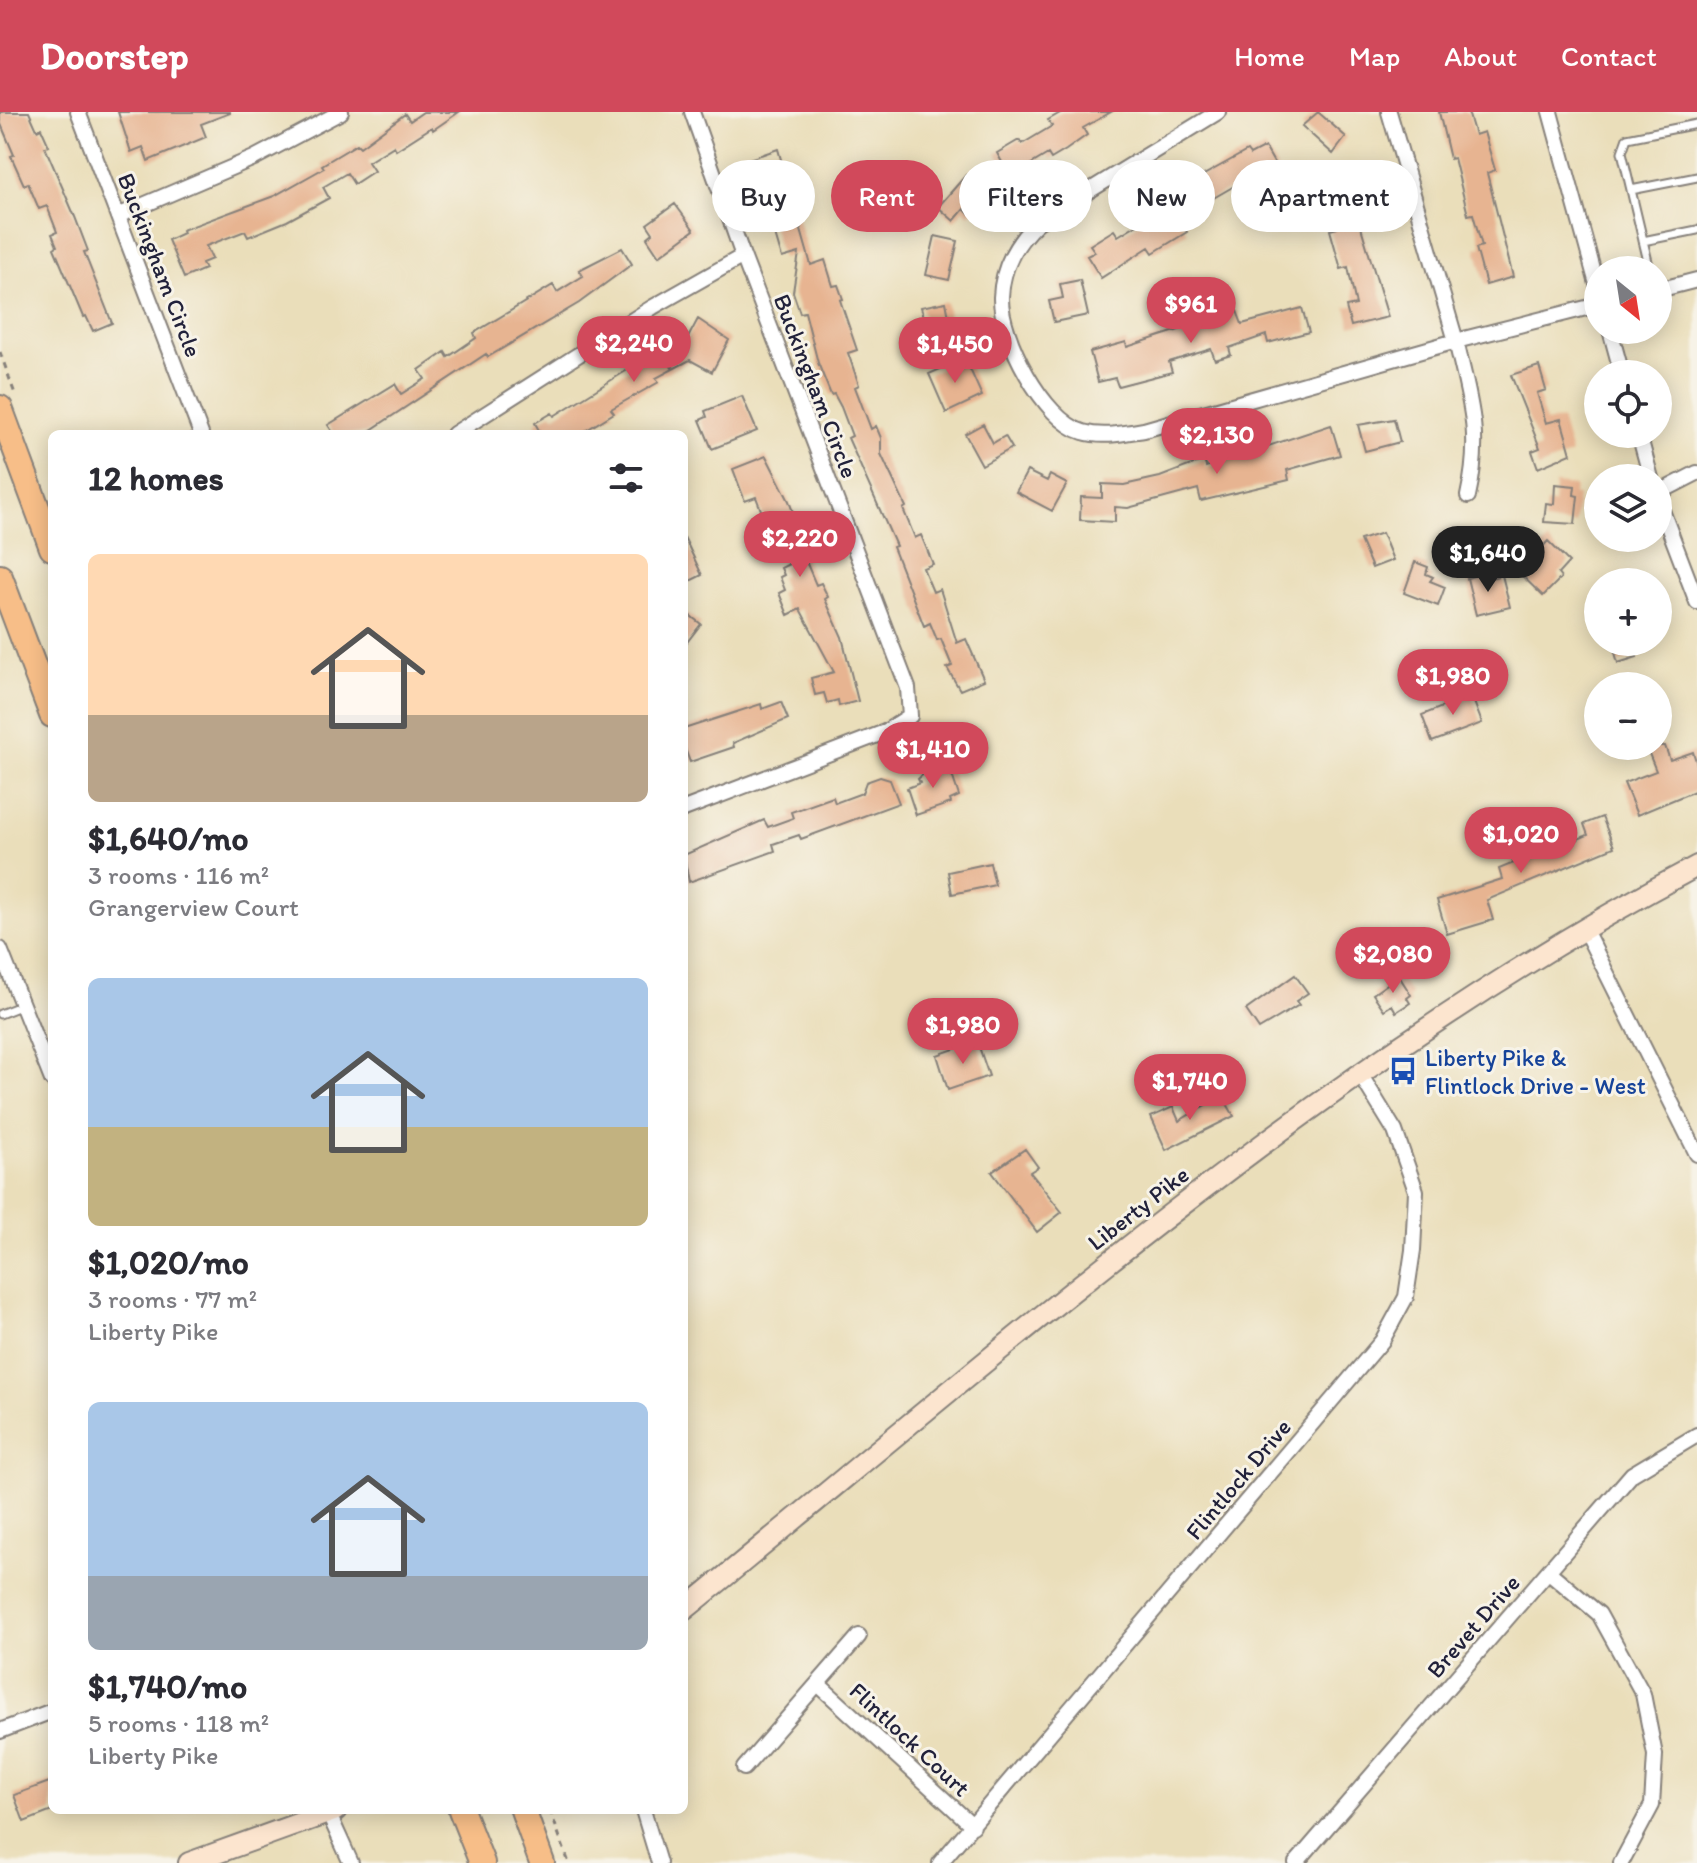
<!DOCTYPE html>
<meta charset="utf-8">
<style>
:root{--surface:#fff;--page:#f7f7f7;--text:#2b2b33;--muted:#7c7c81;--accent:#d1495b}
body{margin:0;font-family:Itim,sans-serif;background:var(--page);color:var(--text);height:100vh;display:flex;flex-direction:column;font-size:30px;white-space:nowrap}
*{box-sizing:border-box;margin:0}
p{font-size:26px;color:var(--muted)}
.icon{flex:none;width:44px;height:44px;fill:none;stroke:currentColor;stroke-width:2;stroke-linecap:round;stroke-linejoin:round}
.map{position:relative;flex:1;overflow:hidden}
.sheet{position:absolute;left:48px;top:318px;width:640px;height:1384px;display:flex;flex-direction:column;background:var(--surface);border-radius:12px;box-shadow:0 4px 20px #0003}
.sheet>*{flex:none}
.banner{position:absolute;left:712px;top:48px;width:760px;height:72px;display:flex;gap:16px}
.needle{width:52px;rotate:150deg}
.buttons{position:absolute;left:1584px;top:144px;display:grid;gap:16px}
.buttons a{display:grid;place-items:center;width:88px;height:88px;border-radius:50%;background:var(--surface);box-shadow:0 4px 20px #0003;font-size:40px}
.price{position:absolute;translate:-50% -68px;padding:0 18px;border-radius:28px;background:var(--accent);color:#fff;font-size:26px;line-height:52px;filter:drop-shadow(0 2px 4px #0008)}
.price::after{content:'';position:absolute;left:50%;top:48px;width:24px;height:18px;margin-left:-12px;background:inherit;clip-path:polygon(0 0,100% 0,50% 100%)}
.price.on{background:#222;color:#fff}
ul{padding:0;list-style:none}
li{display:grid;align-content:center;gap:16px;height:424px;padding:0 40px}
li span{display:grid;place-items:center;height:248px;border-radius:12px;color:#555}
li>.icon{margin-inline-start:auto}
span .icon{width:144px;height:144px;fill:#fffc;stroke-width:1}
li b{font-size:34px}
h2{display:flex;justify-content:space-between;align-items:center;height:96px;padding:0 40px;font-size:34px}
.pill{padding:0 28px;border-radius:36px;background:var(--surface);box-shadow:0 4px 20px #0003;font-size:28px;line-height:72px}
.pill.on{background:var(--accent);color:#fff}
header{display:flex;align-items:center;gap:48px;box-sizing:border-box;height:112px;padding:0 40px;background:var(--accent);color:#fff}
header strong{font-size:38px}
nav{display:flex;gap:44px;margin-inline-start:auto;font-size:28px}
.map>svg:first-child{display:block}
.building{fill:#e7b491}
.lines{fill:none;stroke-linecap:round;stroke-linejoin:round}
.lane-casing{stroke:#86807a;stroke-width:11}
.street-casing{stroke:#86807a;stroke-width:18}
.secondary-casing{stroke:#86807a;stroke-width:24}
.highway-casing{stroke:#86807a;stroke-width:28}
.path{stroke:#86807a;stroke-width:3;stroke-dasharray:6 6;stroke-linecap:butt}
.lane{stroke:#fff;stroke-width:7}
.street{stroke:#fff;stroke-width:14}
.secondary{stroke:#fce5cf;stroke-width:20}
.highway{stroke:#f7be88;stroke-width:24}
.labels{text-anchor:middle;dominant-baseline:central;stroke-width:6;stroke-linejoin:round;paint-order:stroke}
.street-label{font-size:24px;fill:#22223b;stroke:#f7f3e8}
.transit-label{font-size:24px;fill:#164399;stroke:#f7f3e8;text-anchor:start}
</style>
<header>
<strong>Doorstep</strong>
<nav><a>Home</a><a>Map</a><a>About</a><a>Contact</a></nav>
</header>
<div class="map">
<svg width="1697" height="1751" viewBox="0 0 1697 1751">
<rect width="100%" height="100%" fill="#f7f3e8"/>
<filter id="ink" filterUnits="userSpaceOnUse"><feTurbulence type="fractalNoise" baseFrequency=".0125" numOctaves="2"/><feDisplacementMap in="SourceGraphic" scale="16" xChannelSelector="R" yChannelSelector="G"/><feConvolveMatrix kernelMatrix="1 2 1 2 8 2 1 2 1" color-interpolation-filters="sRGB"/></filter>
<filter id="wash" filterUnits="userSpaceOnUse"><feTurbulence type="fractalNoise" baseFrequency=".006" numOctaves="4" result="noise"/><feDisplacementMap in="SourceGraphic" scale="32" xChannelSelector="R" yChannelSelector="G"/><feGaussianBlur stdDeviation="1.8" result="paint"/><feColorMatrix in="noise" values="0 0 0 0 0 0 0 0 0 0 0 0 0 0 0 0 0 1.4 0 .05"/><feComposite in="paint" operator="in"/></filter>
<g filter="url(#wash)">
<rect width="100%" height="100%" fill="#eadeba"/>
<g id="blocks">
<!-- building -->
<path class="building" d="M0 0H29L37 18 41 16 49 34 45 35 75 105 88 139 84 140 112 211 93 219 86 204 83 205 54 136 57 134 52 122 57 120 47 94 39 97 28 71 24 73 11 44 14 43 0 10Z
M118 0H230V1L201 12 206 25 148 49 143 35 131 40Z
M423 0H459L433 18 432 15 396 38 394 34 368 50 374 59 354 72 347 61 323 75 329 86 287 109 248 125 245 119 206 134 212 147 202 151 205 157 184 166 168 128 183 121 182 118 274 84 324 56 322 53 357 32 360 35 405 2 410 9Z
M1062 0H1111L1083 16 1087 23 1066 38 1051 47 1048 42 1018 60 1022 66 1004 76 993 57 1003 52 997 41 1019 28 1022 32 1052 14 1048 8Z
M1318 0 1346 25 1333 42 1302 14Z
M1439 0H1468L1475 23 1484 20 1495 58 1487 61 1513 165 1486 173 1476 136 1482 134 1473 102 1468 103 1454 46 1450 47Z
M1265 35 1277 56 1239 78 1236 73 1179 106 1187 120 1153 141 1149 135 1101 166 1087 144 1095 140 1090 133 1114 118 1118 124 1154 102 1150 94 1166 84 1247 39 1250 43Z
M778 37 811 153 825 148 833 174 838 173 843 187 840 188 857 238 848 241 859 273 855 275 871 317 876 314 881 326V342L906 395 903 397 915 426 921 423 933 452 923 456 933 480 940 477 957 531 966 527 984 568 960 578 947 556 952 554 941 527 937 528 930 511 924 514 893 435 896 434 848 326 852 324 841 295 834 282 831 283 818 251 805 200 800 201 793 180 799 141 782 146 769 102 777 100 768 73 760 76 749 47Z
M1349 54 1355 70 1348 72 1388 205 1351 214 1346 195 1356 193 1348 155 1341 157 1330 118 1337 116 1322 68 1333 65 1331 59Z
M966 63 987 81 969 102 964 97 954 109 938 95Z
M675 92 694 118 659 144 647 126 653 121 647 112Z
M935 124 958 129 949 168 926 163Z
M622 136 632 152 579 191 488 245 486 242 365 322H334L328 313 395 272 401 282 425 267 419 258 445 240 448 245 476 226 474 221 553 173 557 180 583 164 579 158Z
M1080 168 1088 203 1054 210 1049 189 1063 186 1060 172Z
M946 190 954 230 933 235 921 195Z
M1302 196 1309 220 1268 231 1266 223 1229 236 1231 243 1215 248 1211 237 1169 250 1172 260 1118 274 1115 266 1098 270 1090 240 1126 230 1127 235 1237 199 1242 212Z
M698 207 729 228 712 260 690 248 656 266 659 270 611 297 614 301 580 322H541L535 311 552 301 554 304 645 247 648 251 664 242 672 256Z
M965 246 982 284 946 301 929 262Z
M1539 254 1546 278 1537 281 1546 311 1561 307 1571 342 1538 356 1532 339 1540 336 1511 263Z
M742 284 757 319 712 337 700 308 707 305 705 299Z
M1394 307 1400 330 1365 339 1358 313Z
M983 312 993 331 1005 324 1012 336 982 353 965 322Z
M1331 313 1340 343 1287 358 1289 368 1201 389 1198 377 1128 396 1115 395V410L1080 408 1081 385 1102 386V372L1124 373 1160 365 1204 348 1206 355Z
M766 344 789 389 804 431 799 433 816 473 821 471 828 485 825 487 842 525 858 589 839 594 838 588 827 591 824 581 815 583 811 566 834 560 800 497 788 503 779 481 785 478 780 465 784 463 781 456 789 452 779 424 775 425 770 410 766 411 756 385 745 389 733 357Z
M1027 359 1047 369 1050 363 1067 372 1052 399 1016 380Z
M1555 372 1575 374 1574 383 1578 384 1575 412 1544 410 1546 391 1554 392Z
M1382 421 1393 448 1372 456 1360 428Z
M684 425 702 463 684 472Z
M1548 429 1569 450 1558 462 1561 466 1543 484 1513 455 1529 439 1534 444Z
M1415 450 1428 455 1426 462 1433 465 1430 469 1445 475 1438 494 1404 481Z
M1481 462 1483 468 1502 463 1510 495 1476 503 1467 466Z
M684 499 701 512 684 534Z
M1612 530H1632L1637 545 1618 551Z
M1469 577 1482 611 1432 630 1422 603 1450 592 1448 585Z
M781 590 788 607 733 631 734 635 690 650 684 634V617L761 592 762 597Z
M1646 634H1665L1670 648 1693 640 1697 652V678L1637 703 1624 671 1656 659Z
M948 651 959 684 950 688 951 691 916 703 907 676 920 671 918 667 928 658Z
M880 665 890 668 899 691 801 727 799 723 773 732 775 739 689 770 684 743 764 708 768 715 793 706 791 700 833 685 835 691 862 681 866 670Z
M1602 705 1614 735 1487 788 1493 808 1447 822 1437 788 1502 767 1499 757 1514 751 1505 727 1524 720 1534 745 1588 723 1584 712Z
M990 751 995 773 952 782 948 760Z
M1295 863 1308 881 1296 889 1299 893 1259 917 1246 898Z
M1399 864 1411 883 1407 886 1410 891 1396 900 1392 893 1384 898 1373 882Z
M977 929 989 964 948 978 937 943Z
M1222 983 1234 1004 1166 1038 1151 1005 1173 995 1179 1009Z
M1025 1037 1038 1055 1030 1060 1062 1100 1037 1120 992 1060Z
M52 1669V1699L24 1710 14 1683Z"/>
</g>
</g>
<g filter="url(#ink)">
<use href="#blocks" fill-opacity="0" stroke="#86807a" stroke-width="2"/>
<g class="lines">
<defs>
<path id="lane" d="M1631 78 1697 65
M1643 129 1697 118
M1650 158 1622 40 1627 26 1697 12
M0 902 23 893"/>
<path id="street" d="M78 0 201 322
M1218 0 1038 110C1017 129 1002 155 1001 185 1000 224 1043 308 1083 320 1103 326 1125 321 1144 318L1456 229 1389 0
M1550 0 1598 176
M120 103 254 46 341 0
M1658 178 1697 168
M1610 218 1622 262
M454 322 653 195 743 144
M1639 322 1651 366
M1658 381 1697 361
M1468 384C1482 322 1470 289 1456 229L1598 193
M1658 388 1697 490
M684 697 885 620 910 604 908 576 743 144 692 0
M1585 818 1697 1042
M0 837 52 968
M1549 1460 1599 1502 1643 1582 1655 1643 1652 1693 1621 1751
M818 1572 973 1714
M0 1619 52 1599
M744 1656 859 1524
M327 1698 351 1751
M643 1698 659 1751
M940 1751 1382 1229 1406 1185 1413 1138 1416 1079 1395 1019 1360 962
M1296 1751 1632 1362 1697 1323"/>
<path id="secondary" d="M684 1498C1008 1234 1325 950 1697 754
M189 1751 336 1698"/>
<path id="highway" d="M0 296 52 436
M0 465 52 603
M461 1698 482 1751
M523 1698 542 1751"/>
</defs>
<!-- lane casing -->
<use href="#lane" class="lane-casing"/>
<!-- street casing -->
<use href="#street" class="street-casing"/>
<!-- secondary casing -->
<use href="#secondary" class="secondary-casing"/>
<!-- highway casing -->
<use href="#highway" class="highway-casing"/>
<!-- path -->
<path class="path" d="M0 240 15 282
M550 1698 569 1751"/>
<!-- lane -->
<use href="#lane" class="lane"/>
<!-- street -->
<use href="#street" class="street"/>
<!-- secondary -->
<use href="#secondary" class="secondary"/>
<!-- highway -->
<use href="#highway" class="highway"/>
</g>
</g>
<!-- icons -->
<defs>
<symbol id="bus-bare" viewBox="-9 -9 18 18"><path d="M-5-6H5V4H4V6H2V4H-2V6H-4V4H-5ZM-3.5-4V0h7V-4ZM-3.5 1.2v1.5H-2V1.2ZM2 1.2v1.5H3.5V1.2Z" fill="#1a4fb4" stroke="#f7f3e8" stroke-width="2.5" paint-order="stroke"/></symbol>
</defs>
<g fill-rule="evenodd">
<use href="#bus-bare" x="1383" y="939" width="40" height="40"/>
</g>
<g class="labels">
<!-- street labels -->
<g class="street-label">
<text transform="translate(160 153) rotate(69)">Buckingham Circle</text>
<text transform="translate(816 274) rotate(69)">Buckingham Circle</text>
<text transform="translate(1138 1096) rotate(-38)">Liberty Pike</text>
<text transform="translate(1238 1367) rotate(-50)">Flintlock Drive</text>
<text transform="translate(1473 1514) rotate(-49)">Brevet Drive</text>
<text transform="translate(910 1627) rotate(43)">Flintlock Court</text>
</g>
<!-- transit labels -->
<g class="transit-label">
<text x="1425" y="945">Liberty Pike &amp;<tspan x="1425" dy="28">Flintlock Drive - West</tspan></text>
</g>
</g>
</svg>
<div class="buttons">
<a><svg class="needle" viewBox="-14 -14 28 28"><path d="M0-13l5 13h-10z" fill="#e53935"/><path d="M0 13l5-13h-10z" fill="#7c7c81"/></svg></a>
<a><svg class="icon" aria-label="locate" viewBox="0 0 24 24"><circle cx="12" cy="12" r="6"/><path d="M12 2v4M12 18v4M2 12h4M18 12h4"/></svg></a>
<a><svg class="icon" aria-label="layers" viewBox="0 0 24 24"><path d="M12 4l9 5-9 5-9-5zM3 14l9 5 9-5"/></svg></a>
<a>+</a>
<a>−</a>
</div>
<b class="price" style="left:1191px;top:233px">$961</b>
<b class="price" style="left:634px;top:272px">$2,240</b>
<b class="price" style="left:955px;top:273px">$1,450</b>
<b class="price" style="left:1217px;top:364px">$2,130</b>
<b class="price" style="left:800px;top:467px">$2,220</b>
<b class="price on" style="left:1488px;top:482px">$1,640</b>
<b class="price" style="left:1453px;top:605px">$1,980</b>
<b class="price" style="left:933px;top:678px">$1,410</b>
<b class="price" style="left:1521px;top:763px">$1,020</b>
<b class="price" style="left:1393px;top:883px">$2,080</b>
<b class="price" style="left:963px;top:954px">$1,980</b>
<b class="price" style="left:1190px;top:1010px">$1,740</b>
<div class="banner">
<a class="pill">Buy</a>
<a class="pill on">Rent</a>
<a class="pill">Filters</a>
<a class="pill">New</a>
<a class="pill">Apartment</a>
</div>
<section class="sheet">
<h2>12 homes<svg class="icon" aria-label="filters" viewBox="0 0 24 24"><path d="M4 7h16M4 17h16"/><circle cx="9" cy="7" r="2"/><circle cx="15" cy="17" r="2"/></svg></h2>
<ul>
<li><span style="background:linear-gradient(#ffd9b3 65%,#b9a48a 0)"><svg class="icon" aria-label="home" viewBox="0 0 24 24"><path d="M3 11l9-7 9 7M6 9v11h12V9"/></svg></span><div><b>$1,640/mo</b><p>3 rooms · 116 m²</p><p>Grangerview Court</p></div></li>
<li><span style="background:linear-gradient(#a9c7e8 60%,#c2b280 0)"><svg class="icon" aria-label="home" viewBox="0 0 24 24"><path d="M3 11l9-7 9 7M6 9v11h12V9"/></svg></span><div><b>$1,020/mo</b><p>3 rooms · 77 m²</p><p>Liberty Pike</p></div></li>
<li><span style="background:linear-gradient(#a9c7e8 70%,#9aa5b1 0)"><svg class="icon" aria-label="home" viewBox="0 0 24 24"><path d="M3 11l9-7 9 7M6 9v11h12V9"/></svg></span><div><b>$1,740/mo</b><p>5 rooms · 118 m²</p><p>Liberty Pike</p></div></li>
</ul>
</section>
</div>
